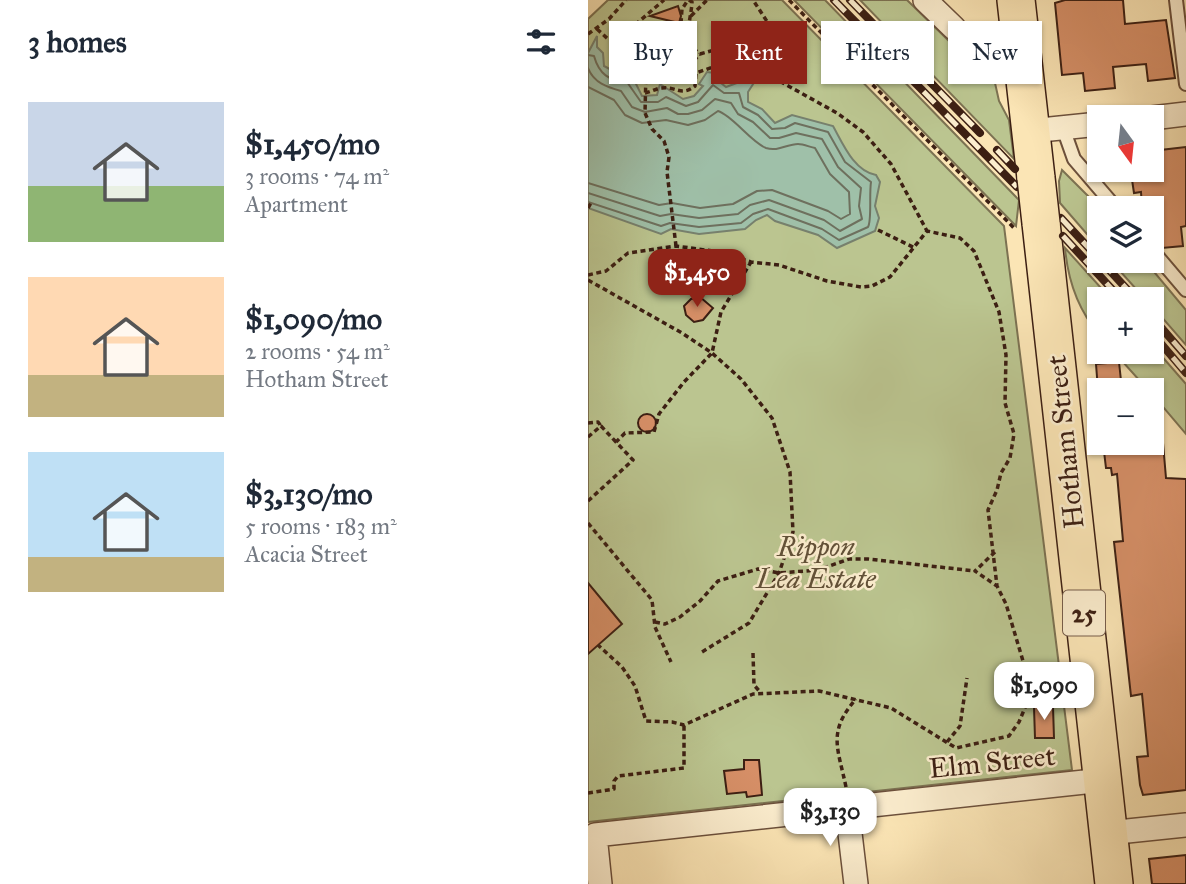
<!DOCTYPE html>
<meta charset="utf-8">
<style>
:root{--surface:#fff;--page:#f6f6f7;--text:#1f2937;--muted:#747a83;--accent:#8f2418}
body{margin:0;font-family:"IM FELL Great Primer",serif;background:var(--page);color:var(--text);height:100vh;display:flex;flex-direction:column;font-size:26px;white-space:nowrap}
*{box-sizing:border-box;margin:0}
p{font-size:23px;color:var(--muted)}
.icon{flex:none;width:38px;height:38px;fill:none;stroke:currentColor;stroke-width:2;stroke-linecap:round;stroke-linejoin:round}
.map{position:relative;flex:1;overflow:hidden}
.side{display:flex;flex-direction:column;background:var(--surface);width:588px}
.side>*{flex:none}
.guide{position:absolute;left:21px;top:21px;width:471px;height:63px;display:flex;gap:14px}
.needle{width:46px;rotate:165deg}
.controls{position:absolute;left:499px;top:105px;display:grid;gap:14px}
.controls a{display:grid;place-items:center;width:77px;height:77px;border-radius:0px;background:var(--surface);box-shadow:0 2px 5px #0004;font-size:35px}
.price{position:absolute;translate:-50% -60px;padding:0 16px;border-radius:14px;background:#fff;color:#222;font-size:23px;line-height:46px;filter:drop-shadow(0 2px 4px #0008)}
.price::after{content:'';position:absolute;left:50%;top:42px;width:21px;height:16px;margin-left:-10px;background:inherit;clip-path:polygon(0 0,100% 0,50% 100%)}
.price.active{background:var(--accent);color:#fff}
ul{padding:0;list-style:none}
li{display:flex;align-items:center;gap:21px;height:175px;padding:0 28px}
li span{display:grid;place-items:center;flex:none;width:196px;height:140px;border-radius:0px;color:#555}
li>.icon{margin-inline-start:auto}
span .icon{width:84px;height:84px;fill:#fffc;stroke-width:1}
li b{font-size:30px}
h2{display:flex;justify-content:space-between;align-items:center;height:84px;padding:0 28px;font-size:30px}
.tag{padding:0 24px;border-radius:0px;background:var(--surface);box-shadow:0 2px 5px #0004;font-size:24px;line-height:63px}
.tag.active{background:var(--accent);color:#fff}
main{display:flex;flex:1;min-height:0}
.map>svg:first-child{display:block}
.green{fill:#bbc590;stroke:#7c7252;stroke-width:2}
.water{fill:#9fc0a9;stroke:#77806d;stroke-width:2}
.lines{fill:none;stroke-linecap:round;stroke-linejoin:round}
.shore{stroke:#6e705e;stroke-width:2}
.building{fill:#d68f67;stroke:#3c1f13;stroke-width:2}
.lane-casing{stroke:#6c503c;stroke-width:16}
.street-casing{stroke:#6c503c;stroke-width:26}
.primary-casing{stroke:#3c1f13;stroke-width:40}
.path{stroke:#3c1f13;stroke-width:3.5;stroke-dasharray:5 3.5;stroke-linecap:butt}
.lane{stroke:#fceecf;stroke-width:12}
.street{stroke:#fceecf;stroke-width:23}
.primary{stroke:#fbe5b5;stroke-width:37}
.rail-casing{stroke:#3c1f13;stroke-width:8}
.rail{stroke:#fceecf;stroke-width:5;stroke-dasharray:16;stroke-linecap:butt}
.primary-bridge-casing{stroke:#3c1f13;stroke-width:40;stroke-linecap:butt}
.primary-bridge{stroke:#fbe5b5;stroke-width:37}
.labels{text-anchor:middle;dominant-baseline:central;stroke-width:5;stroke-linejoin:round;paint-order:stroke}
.shield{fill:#fceecf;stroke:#765d4b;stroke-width:2}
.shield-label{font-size:26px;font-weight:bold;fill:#3c1f13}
.street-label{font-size:28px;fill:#3c1f13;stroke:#fceecf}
.park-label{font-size:28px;font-style:italic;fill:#625138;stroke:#fceecf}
</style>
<main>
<section class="side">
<h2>3 homes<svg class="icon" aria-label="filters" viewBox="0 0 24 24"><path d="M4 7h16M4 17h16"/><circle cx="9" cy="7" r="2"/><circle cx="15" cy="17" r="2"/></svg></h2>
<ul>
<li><span style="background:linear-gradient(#c9d6e8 60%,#8fb573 0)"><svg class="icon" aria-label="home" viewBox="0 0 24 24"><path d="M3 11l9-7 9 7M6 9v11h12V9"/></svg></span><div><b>$1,450/mo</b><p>3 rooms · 74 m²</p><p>Apartment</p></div></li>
<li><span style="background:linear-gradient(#ffd9b3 70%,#c2b280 0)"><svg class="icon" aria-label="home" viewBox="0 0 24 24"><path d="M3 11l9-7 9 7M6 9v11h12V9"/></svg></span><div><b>$1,090/mo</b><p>2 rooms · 54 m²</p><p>Hotham Street</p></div></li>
<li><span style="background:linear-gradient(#bfe0f5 75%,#c2b280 0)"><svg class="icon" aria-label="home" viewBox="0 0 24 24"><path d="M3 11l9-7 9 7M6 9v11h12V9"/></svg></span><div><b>$3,130/mo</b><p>5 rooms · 183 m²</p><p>Acacia Street</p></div></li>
</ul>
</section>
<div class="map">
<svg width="598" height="884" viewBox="0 0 598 884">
<rect width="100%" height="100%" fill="#fbe5b5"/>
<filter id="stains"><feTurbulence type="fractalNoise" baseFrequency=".00286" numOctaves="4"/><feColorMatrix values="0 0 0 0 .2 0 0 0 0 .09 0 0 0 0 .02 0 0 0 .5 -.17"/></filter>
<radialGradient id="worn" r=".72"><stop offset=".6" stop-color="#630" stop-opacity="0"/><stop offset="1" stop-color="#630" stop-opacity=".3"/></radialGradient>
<!-- green -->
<path class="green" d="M20 0H194L416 226 484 770 0 822V19Z
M206 0H237L431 200 428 226Z
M272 0H319L367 47 385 31H390L397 38 411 101 421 120 426 159Z
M474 170 512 208 511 248 472 203 471 181Z
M477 248 523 299H511V334C490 310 480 281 477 248Z
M523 261H557L598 310V345L564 306V299H557Z
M564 345 598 384V434L564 394V390H560L526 352H564Z"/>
<!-- water -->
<path class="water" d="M9 36V47L15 53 16 66 33 75 41 70 54 96 69 95 72 84 95 99 106 96 115 86 111 84 119 72 127 73 128 79 138 87 162 78 167 81 160 92V102L174 109 187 123 204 115 245 126C255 144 266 171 288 175L292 182 287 206 291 218 287 231 249 248 230 235 187 221 179 215 168 220 157 229 111 234 83 229 73 234 0 208V53Z"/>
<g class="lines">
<!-- shore -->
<path class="shore" d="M0 55 6 56C11 74 21 81 39 82L53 102H70L78 97 98 106 110 102 125 85 136 93H151L155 107 170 115 184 129 197 128 207 123 240 132 257 162 283 182C281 195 284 220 280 227L251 240 234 229 180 209 165 214 153 223 111 227 82 223 73 226 0 202
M0 68C6 83 19 87 33 91L44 107 57 112 79 108 90 114H100L114 110 127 99 143 103 150 114 165 122 182 138H191L208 133 234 139 250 167 273 188 271 206 274 219 252 231 236 220 181 200 162 205 150 214 111 218 83 214 72 216 0 193
M0 87 26 100 37 115 54 123 78 120 100 125 117 120 130 111C144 115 163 142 178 148 190 152 199 144 210 144 215 144 222 147 227 148L242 174 261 192 262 214 253 219 240 211 184 190 169 191 145 204 112 208 84 203 71 205 0 183"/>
</g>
<!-- building -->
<path class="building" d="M477 0H535L537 24 578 20 587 78 560 81 558 64 525 67 527 88 497 91 495 73 474 75 467 3Z
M90 6 93 16 91 23 62 16Z
M598 147V226L593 227 595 246 574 248 572 230H564V208H554L553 192 546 193 543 173H548L547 170H564V151Z
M112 297 125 308 115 320 106 322 98 315 96 306 103 299Z
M531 362 534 390H510L508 364Z
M50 423a9 9 0 1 1 18 0a9 9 0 1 1-18 0Z
M515 443H575L578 478 598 479V790L555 795 552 785 549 757 560 756 554 694 543 696 526 542 535 541 529 474 524 475 523 468H518Z
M0 583 34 624 0 654Z
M446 707H465L466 738H447Z
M156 760H171L174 795 159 797 158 792 139 794 136 771 156 769Z
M598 855V884H564L561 859Z"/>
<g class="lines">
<defs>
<path id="lane" d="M588 0 598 84
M475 128 486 159 528 208
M564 250 598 290"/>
<path id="street" d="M337 0 366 28
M564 118 598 114
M443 131 511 124
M259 808 268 884
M520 833 598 825
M12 884 7 835 515 780"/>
<path id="primary" d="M428 0 448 178
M453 223 526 884"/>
</defs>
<!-- lane casing -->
<use href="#lane" class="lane-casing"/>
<!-- street casing -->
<use href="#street" class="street-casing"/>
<!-- primary casing -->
<use href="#primary" class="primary-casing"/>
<!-- path -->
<path class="path" d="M101 0 104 2C103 22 93 40 112 54L137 47H147L178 67 186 78 249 113 275 132 303 164 339 231
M201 0 426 228
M103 16 119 0
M384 28 391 27 404 38
M9 29 20 39H44L54 45 58 71 57 113 64 129 76 141 81 157 79 172 88 246
M0 34 21 19 38 0
M55 40 75 26 93 23 94 9 100 0
M140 64 147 47
M58 71 83 78 95 76C91 53 66 57 55 40 52 36 50 29 48 24L76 0
M94 73 112 54
M57 93C63 92 69 88 74 88 88 86 93 97 107 86L108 73 125 67 144 75 161 71 181 79 205 61 165 0
M0 208 3 203
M290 230 327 248
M0 275 18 271 40 253 88 246 132 252 163 262 191 265 239 281 273 287 284 286 302 277 339 231 372 238 386 251 411 312 418 355 417 403 426 434 422 458 413 473 409 490 400 510 409 586 418 604 444 691 431 722 421 736 368 748 303 708 231 691 165 694 96 725 84 722 58 721 47 686 34 667 10 645
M0 280 94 333 124 353 153 379 184 418 202 472 205 532 191 573 161 623 114 652
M0 423 10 422 13 426
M0 437 13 426 28 442
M0 501 45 460 28 442 37 433 66 432 71 414 96 382 124 353 133 312 163 262
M0 523 64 600 67 627 83 662
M407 552 387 571 409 586
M67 622 77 624 92 617 112 601 130 581 170 569 191 573 230 570 261 559H280L387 571
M165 653 166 685 173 693
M359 742 372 726 379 678
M258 787C250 748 239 732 268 699
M0 793 26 789V781L30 776 96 768V725"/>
<!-- lane -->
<use href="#lane" class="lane"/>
<!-- street -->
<use href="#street" class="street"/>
<!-- primary -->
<use href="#primary" class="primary"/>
<defs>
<path id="rail" d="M246 0 429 187
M262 0 392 133
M409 150 427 169
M473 218 511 259
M475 236 533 299
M513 261 548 299
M564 317 598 356
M564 333 598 373"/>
</defs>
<!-- rail casing -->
<use href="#rail" class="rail-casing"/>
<!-- rail -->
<use href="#rail" class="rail"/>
<defs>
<path id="primary-bridge" d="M448 178 453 223"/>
</defs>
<!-- primary-bridge casing -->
<use href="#primary-bridge" class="primary-bridge-casing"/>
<!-- primary-bridge -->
<use href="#primary-bridge" class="primary-bridge"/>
</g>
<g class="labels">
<!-- shield labels -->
<rect class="shield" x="475" y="590.5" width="42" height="45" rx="5"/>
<g class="shield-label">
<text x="496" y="613">25</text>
</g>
<!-- street labels -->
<g class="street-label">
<text transform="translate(477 442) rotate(-96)">Hotham Street</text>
<text transform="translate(404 762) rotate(-6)">Elm Street</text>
</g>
<!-- park labels -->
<g class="park-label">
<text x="228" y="546">Rippon<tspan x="228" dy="32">Lea Estate</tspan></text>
</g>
</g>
<rect width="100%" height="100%" filter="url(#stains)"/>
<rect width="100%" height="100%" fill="url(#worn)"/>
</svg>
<div class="controls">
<a><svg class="needle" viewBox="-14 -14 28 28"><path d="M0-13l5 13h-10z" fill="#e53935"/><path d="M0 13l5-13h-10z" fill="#747a83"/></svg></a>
<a><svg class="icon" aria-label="layers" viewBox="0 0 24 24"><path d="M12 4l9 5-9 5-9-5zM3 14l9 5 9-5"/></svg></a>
<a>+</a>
<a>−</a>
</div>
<b class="price active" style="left:109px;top:309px">$1,450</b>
<b class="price" style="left:456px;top:722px">$1,090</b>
<b class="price" style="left:242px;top:848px">$3,130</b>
<div class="guide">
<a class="tag">Buy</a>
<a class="tag active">Rent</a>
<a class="tag">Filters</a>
<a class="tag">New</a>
</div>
</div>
</main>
